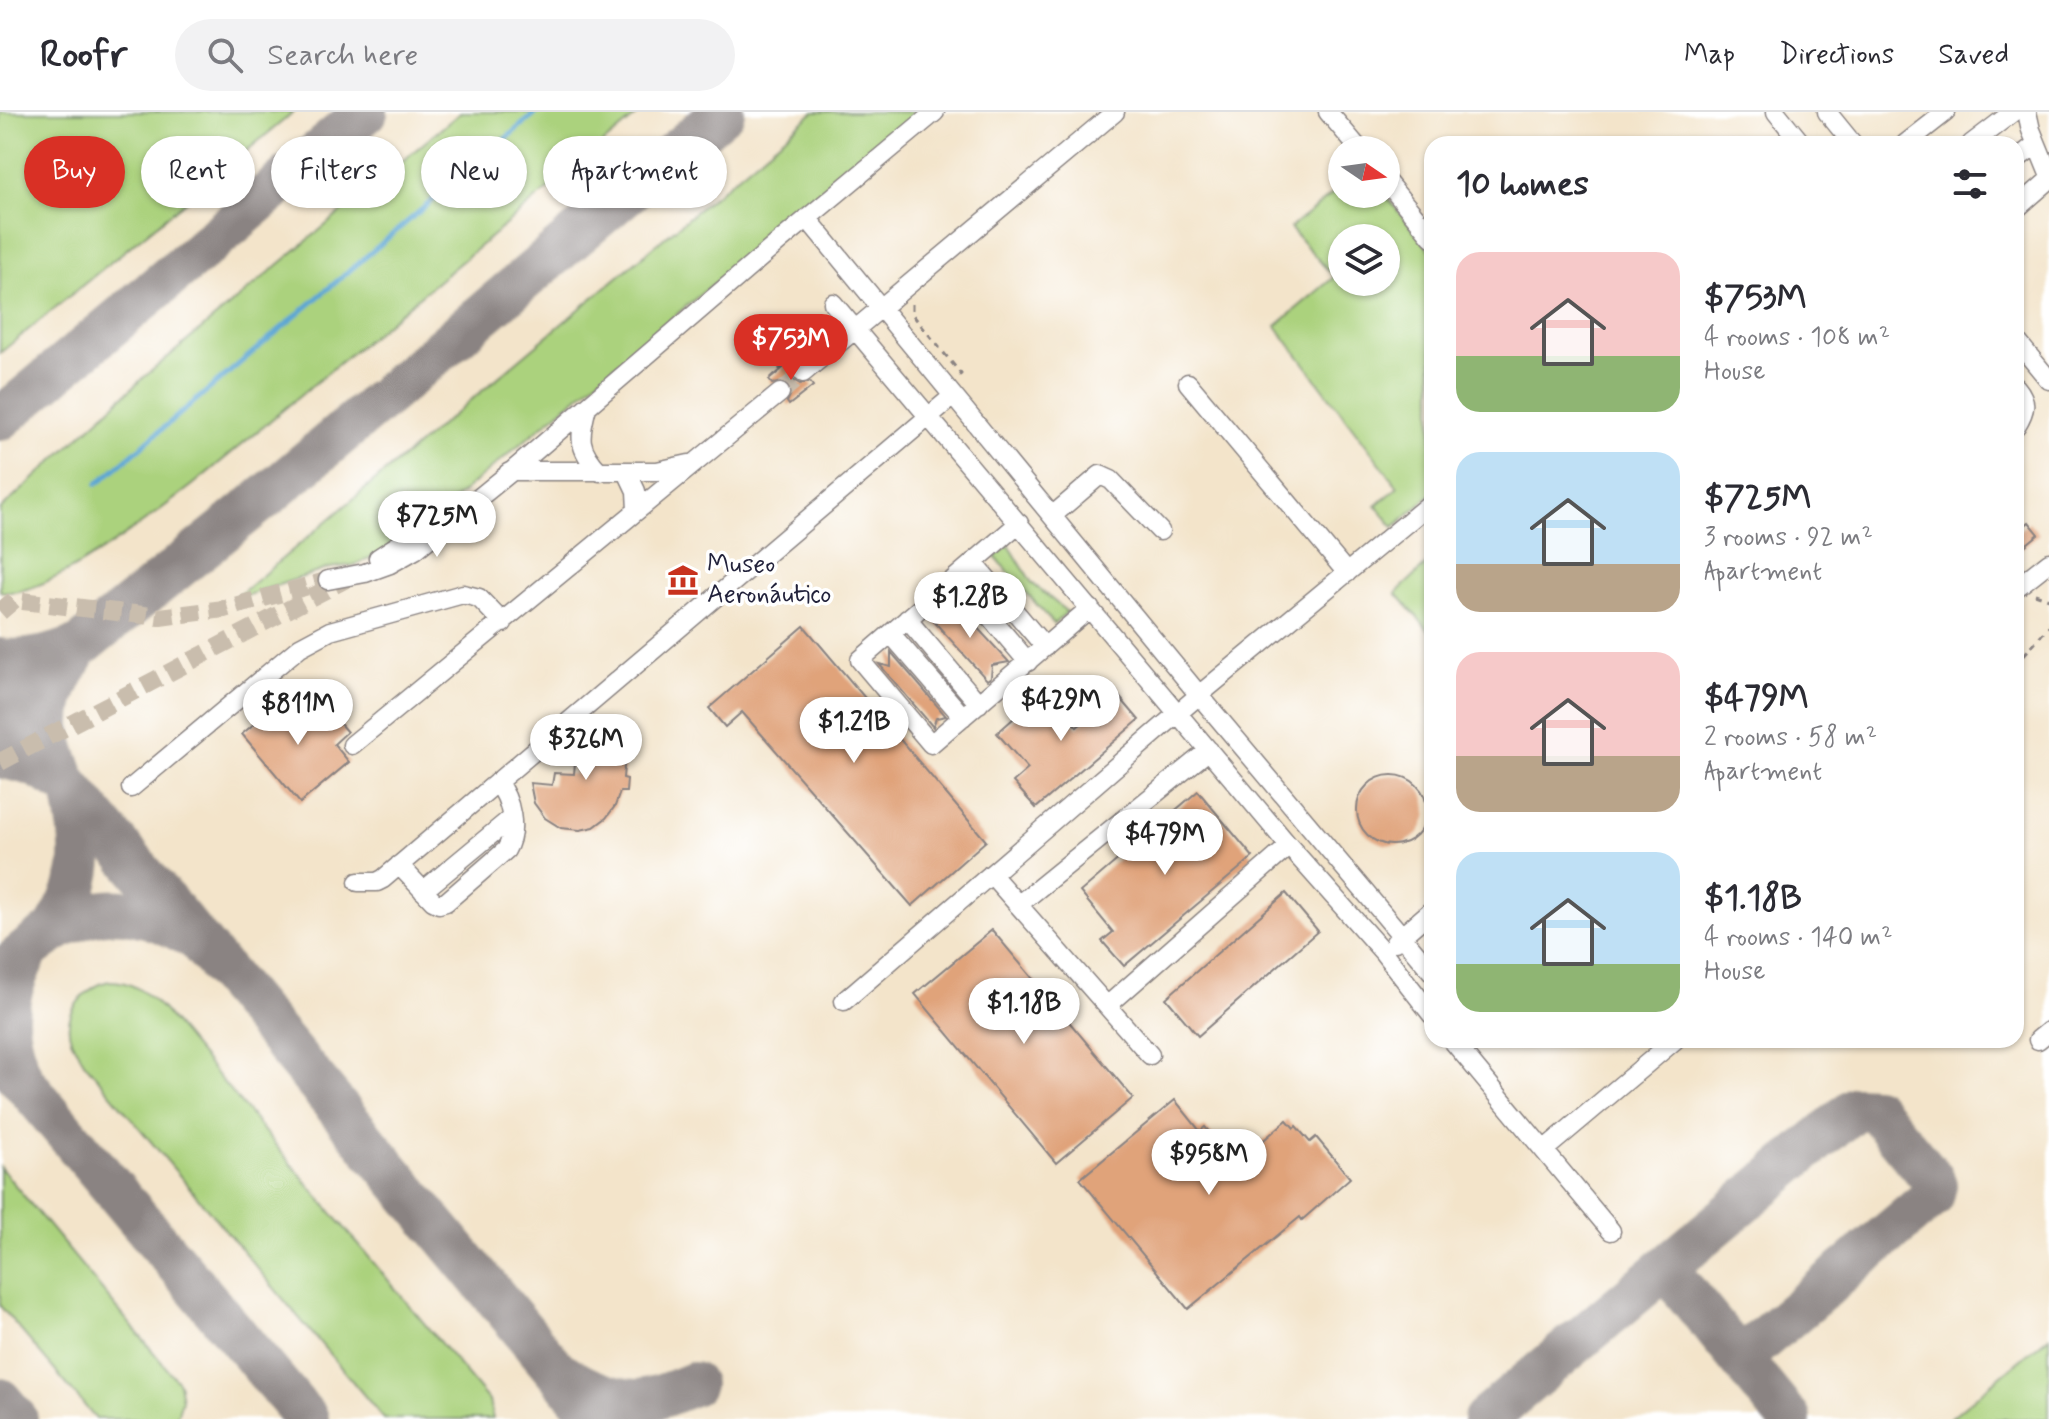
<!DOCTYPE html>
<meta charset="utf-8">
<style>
:root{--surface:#fff;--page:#f2f2f3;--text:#2b2b33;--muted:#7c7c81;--line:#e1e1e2;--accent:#d93025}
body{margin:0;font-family:Mynerve,sans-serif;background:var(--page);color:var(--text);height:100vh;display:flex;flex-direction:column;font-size:30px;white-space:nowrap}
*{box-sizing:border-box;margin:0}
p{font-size:26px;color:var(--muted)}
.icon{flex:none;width:44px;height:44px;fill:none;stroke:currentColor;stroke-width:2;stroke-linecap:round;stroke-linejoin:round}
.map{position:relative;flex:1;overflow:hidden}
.sheet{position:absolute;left:1424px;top:24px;width:600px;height:912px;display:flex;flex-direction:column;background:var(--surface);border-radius:24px;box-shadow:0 2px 6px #0004}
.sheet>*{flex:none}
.banner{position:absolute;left:24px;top:24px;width:760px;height:72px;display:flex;gap:16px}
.needle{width:52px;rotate:103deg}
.fabs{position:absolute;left:1328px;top:24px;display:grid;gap:16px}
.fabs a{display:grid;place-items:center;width:72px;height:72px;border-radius:50%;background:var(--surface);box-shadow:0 2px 6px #0004;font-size:40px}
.price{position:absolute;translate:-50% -68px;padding:0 18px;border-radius:28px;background:#fff;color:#222;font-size:26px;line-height:52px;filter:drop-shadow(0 2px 4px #0008)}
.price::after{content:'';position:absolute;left:50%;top:48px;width:24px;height:18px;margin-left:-12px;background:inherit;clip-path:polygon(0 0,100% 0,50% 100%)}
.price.selected{background:var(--accent);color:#fff}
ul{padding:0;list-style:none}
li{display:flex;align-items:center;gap:24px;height:200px;padding:0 32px}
li span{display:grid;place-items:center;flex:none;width:224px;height:160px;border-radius:24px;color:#555}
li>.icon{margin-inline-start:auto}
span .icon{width:96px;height:96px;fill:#fffc;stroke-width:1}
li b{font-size:34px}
h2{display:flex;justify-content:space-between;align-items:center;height:96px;padding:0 32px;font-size:34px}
.pill{padding:0 28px;border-radius:36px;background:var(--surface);box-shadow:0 2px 6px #0004;font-size:28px;line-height:72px}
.pill.selected{background:var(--accent);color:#fff}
header{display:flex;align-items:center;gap:48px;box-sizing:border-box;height:112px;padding:0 40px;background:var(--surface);border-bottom:2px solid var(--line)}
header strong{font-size:38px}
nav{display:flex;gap:44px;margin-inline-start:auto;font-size:28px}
.search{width:560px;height:72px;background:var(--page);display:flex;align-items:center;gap:20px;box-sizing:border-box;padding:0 28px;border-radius:44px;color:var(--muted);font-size:30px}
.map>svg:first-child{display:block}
.green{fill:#abd27d;stroke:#667a5c;stroke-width:2;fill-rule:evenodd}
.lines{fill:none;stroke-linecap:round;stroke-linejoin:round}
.stream{stroke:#5ca6d4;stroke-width:5}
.taxiway{stroke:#8a8382;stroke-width:44}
.building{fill:#e0a37a}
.minor-tunnel{stroke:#c9bdad;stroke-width:18;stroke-dasharray:18 9;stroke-linecap:butt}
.minor-casing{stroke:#8a8382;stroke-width:21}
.path{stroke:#8a8382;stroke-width:3;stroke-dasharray:6 6;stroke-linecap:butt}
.minor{stroke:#fff;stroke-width:18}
.labels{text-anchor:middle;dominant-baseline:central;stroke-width:7;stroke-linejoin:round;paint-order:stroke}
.poi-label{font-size:26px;fill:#22223b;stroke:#fff;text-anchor:start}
</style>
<header>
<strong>Roofr</strong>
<div class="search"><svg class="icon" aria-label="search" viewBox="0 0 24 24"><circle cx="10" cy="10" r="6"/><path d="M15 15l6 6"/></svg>Search here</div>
<nav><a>Map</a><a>Directions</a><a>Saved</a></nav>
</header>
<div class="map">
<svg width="2049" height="1307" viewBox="0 0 2049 1307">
<rect width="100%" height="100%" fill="#fff"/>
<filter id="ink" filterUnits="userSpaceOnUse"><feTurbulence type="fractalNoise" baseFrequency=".0125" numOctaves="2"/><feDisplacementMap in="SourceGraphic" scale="16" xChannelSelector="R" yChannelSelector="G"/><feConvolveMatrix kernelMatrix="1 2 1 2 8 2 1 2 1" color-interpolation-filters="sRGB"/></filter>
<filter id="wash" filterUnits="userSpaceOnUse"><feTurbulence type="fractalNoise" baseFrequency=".006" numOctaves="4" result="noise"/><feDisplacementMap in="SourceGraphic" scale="32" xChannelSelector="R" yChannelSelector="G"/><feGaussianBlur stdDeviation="1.8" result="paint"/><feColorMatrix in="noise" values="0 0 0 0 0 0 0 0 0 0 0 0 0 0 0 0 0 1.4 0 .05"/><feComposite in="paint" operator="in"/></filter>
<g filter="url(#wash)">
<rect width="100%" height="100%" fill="#f3e4ca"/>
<!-- green -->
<path class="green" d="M0 0H294L0 241Z
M461 0H641L194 372C159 399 42 491 0 479V398L143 266Z
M814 0H920L399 433 354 453 330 456 233 488Z
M1336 79H1342V82H1384L1432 140V382L1394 415 1376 394 1398 375 1276 214 1334 165 1290 116ZM1342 126H1386V170H1342Z
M1009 433 1032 471 1067 500 1054 512 995 445Z
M1426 453 1432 460V522L1396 481Z
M110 869C133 869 146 881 162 897L489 1289 493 1307H384L84 950C80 942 74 934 71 927 61 901 87 873 110 869Z
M0 1055 179 1271 182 1288 176 1307H96L0 1194Z
M2049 1224V1307H1949Z"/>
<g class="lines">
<!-- stream -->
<path class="stream" d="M97 372 537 0"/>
<!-- taxiway -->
<path class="taxiway" d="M0 307 366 0
M0 548C25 551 48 546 72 537
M0 591 597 1307
M0 599 268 383 723 0
M0 644 33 652 65 670C62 658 56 646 53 634 44 601 55 571 73 545
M56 816C88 762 84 742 74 682
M0 861C65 805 107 776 190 823
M0 942 307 1307
M22 967C0 918 2 884 29 837
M1682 1176 1789 1307
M564 1263C583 1277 613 1289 637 1289 656 1288 675 1279 693 1272
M0 1288 16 1307
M1485 1307 1851 1000 1856 996 1874 997 1932 1066 1935 1073 1932 1085 1757 1232"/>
</g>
<g id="blocks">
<!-- building -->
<path class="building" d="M793 248 795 252 792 258 793 268 800 272 810 270 813 274 789 293 787 290 792 280 790 274 783 270 772 272 769 268Z
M2029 410 2039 422 2016 441V421Z
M950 486 1009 550 992 553 991 565 987 568 929 504 945 505Z
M804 514 986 729 912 794 742 600 725 615 709 596Z
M891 540 946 604 936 606 933 615 879 552 891 555Z
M1046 578 1077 615 1117 582 1139 608 1036 696 1013 670 1028 657 997 621Z
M292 580 321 616 334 605 347 620 334 632 349 650 300 691 242 622Z
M582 614 627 618 623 666 627 667 626 680H620L615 694 606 706 594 715 580 718 561 716 545 706 534 691 530 671 552 673 554 661 574 662 578 618Z
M1357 698a35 35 0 1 1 70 0a35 35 0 1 1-70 0Z
M1198 679 1253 745 1124 854 1102 829 1113 820 1080 780Z
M1286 781 1318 819 1198 924 1166 886Z
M992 818 1133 986 1056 1051 915 882Z
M1175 988 1200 1019 1205 1015 1236 1052 1287 1008 1294 1016 1296 1014 1310 1030 1316 1025 1350 1066 1302 1108 1300 1105 1188 1197 1080 1067Z"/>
</g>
</g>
<g filter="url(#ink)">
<use href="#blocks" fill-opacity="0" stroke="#8a8382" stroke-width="2"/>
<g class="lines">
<!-- minor-tunnel -->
<path class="minor-tunnel" d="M780 281 803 261
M0 500 14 488 160 505 224 497 326 469
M0 650 346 467"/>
<defs>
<path id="minor" d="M1328 0 1360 38
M1776 0 1802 32
M1827 0 1853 32
M2027 0 2031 18 2049 62
M1905 32 1946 0
M1971 32 2013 0
M2016 48 2036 32
M1386 69 1432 125
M2016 97 2049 68
M807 106 1199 583 1432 860
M833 191 1289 734 1383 840 1432 903
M2016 228 2049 268
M803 261 1115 0
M1188 271 1347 461
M2016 275C2028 289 2026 298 2016 314
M587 295C579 325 577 336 600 360
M627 360 636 379 637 398
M508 361 512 359H657L689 352
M1052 404 1100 363 1111 368 1160 419
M1019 411 860 548 931 632 1090 496
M378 446 433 410
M973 450 1045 535
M956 465 1028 550
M328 468 365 461 390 452 415 438 512 359 780 129 935 0
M2016 476 2049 450
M907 507 979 592
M891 522 963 605
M352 633 780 281
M131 676 300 535 330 519 463 482 479 486 503 511
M399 753 433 789 439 792 446 790 506 738C518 718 511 687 497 670
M991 762 1150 943
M358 770H377L383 767 953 284
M423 779 510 707
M1018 793 1209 638
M1395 830 1432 798
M844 889 1199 583 1432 390
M1107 894 1289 734
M1452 928 1611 1119
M2038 928 2049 919
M1544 1038 1675 928"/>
</defs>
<!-- minor casing -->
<use href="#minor" class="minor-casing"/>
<!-- path -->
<path class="path" d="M912 192V202L961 262 957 265
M770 266 791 247
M2035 482 2049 487
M2016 552 2049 514"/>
<!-- minor -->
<use href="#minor" class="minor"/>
</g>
</g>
<!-- icons -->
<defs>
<symbol id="museum-bare" viewBox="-9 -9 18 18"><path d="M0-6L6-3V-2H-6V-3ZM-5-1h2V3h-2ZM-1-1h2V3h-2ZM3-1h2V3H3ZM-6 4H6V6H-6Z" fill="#c8321e" stroke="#fff" stroke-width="2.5" paint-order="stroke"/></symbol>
</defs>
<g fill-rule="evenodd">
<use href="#museum-bare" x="661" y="446" width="44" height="44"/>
</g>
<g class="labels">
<!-- poi labels -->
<g class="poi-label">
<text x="707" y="453">Museo<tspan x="707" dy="30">Aeronáutico</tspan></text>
</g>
</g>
</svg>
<div class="fabs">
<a><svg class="needle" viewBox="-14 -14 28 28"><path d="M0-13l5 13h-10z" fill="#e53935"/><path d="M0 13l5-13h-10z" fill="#7c7c81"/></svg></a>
<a><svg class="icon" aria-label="layers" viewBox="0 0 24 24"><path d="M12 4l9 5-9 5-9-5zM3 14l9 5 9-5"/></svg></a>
</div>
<b class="price selected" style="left:791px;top:270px">$753M</b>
<b class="price" style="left:437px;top:447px">$725M</b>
<b class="price" style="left:970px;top:528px">$1.28B</b>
<b class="price" style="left:1061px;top:631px">$429M</b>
<b class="price" style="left:298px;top:635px">$811M</b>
<b class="price" style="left:854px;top:653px">$1.21B</b>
<b class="price" style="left:586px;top:670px">$326M</b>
<b class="price" style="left:1165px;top:765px">$479M</b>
<b class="price" style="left:1024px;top:934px">$1.18B</b>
<b class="price" style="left:1209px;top:1085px">$958M</b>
<div class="banner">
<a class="pill selected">Buy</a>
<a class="pill">Rent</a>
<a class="pill">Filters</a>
<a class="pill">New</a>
<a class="pill">Apartment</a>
</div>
<section class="sheet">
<h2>10 homes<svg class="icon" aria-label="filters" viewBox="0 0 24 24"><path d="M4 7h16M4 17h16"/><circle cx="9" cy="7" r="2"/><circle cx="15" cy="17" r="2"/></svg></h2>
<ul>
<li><span style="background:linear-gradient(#f6c9c9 65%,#8fb573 0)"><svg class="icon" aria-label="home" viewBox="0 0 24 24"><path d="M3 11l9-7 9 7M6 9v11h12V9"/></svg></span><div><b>$753M</b><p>4 rooms · 108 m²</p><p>House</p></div></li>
<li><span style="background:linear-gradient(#bfe0f5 70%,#b9a48a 0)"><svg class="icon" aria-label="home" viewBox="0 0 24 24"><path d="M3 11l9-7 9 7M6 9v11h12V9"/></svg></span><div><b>$725M</b><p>3 rooms · 92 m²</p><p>Apartment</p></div></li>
<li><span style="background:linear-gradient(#f6c9c9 65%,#b9a48a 0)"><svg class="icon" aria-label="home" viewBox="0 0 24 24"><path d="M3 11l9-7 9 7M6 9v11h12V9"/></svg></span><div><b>$479M</b><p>2 rooms · 58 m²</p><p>Apartment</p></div></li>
<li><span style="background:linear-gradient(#bfe0f5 70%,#8fb573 0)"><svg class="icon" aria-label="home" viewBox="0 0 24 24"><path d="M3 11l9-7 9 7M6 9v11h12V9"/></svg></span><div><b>$1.18B</b><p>4 rooms · 140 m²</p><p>House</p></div></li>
</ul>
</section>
</div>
